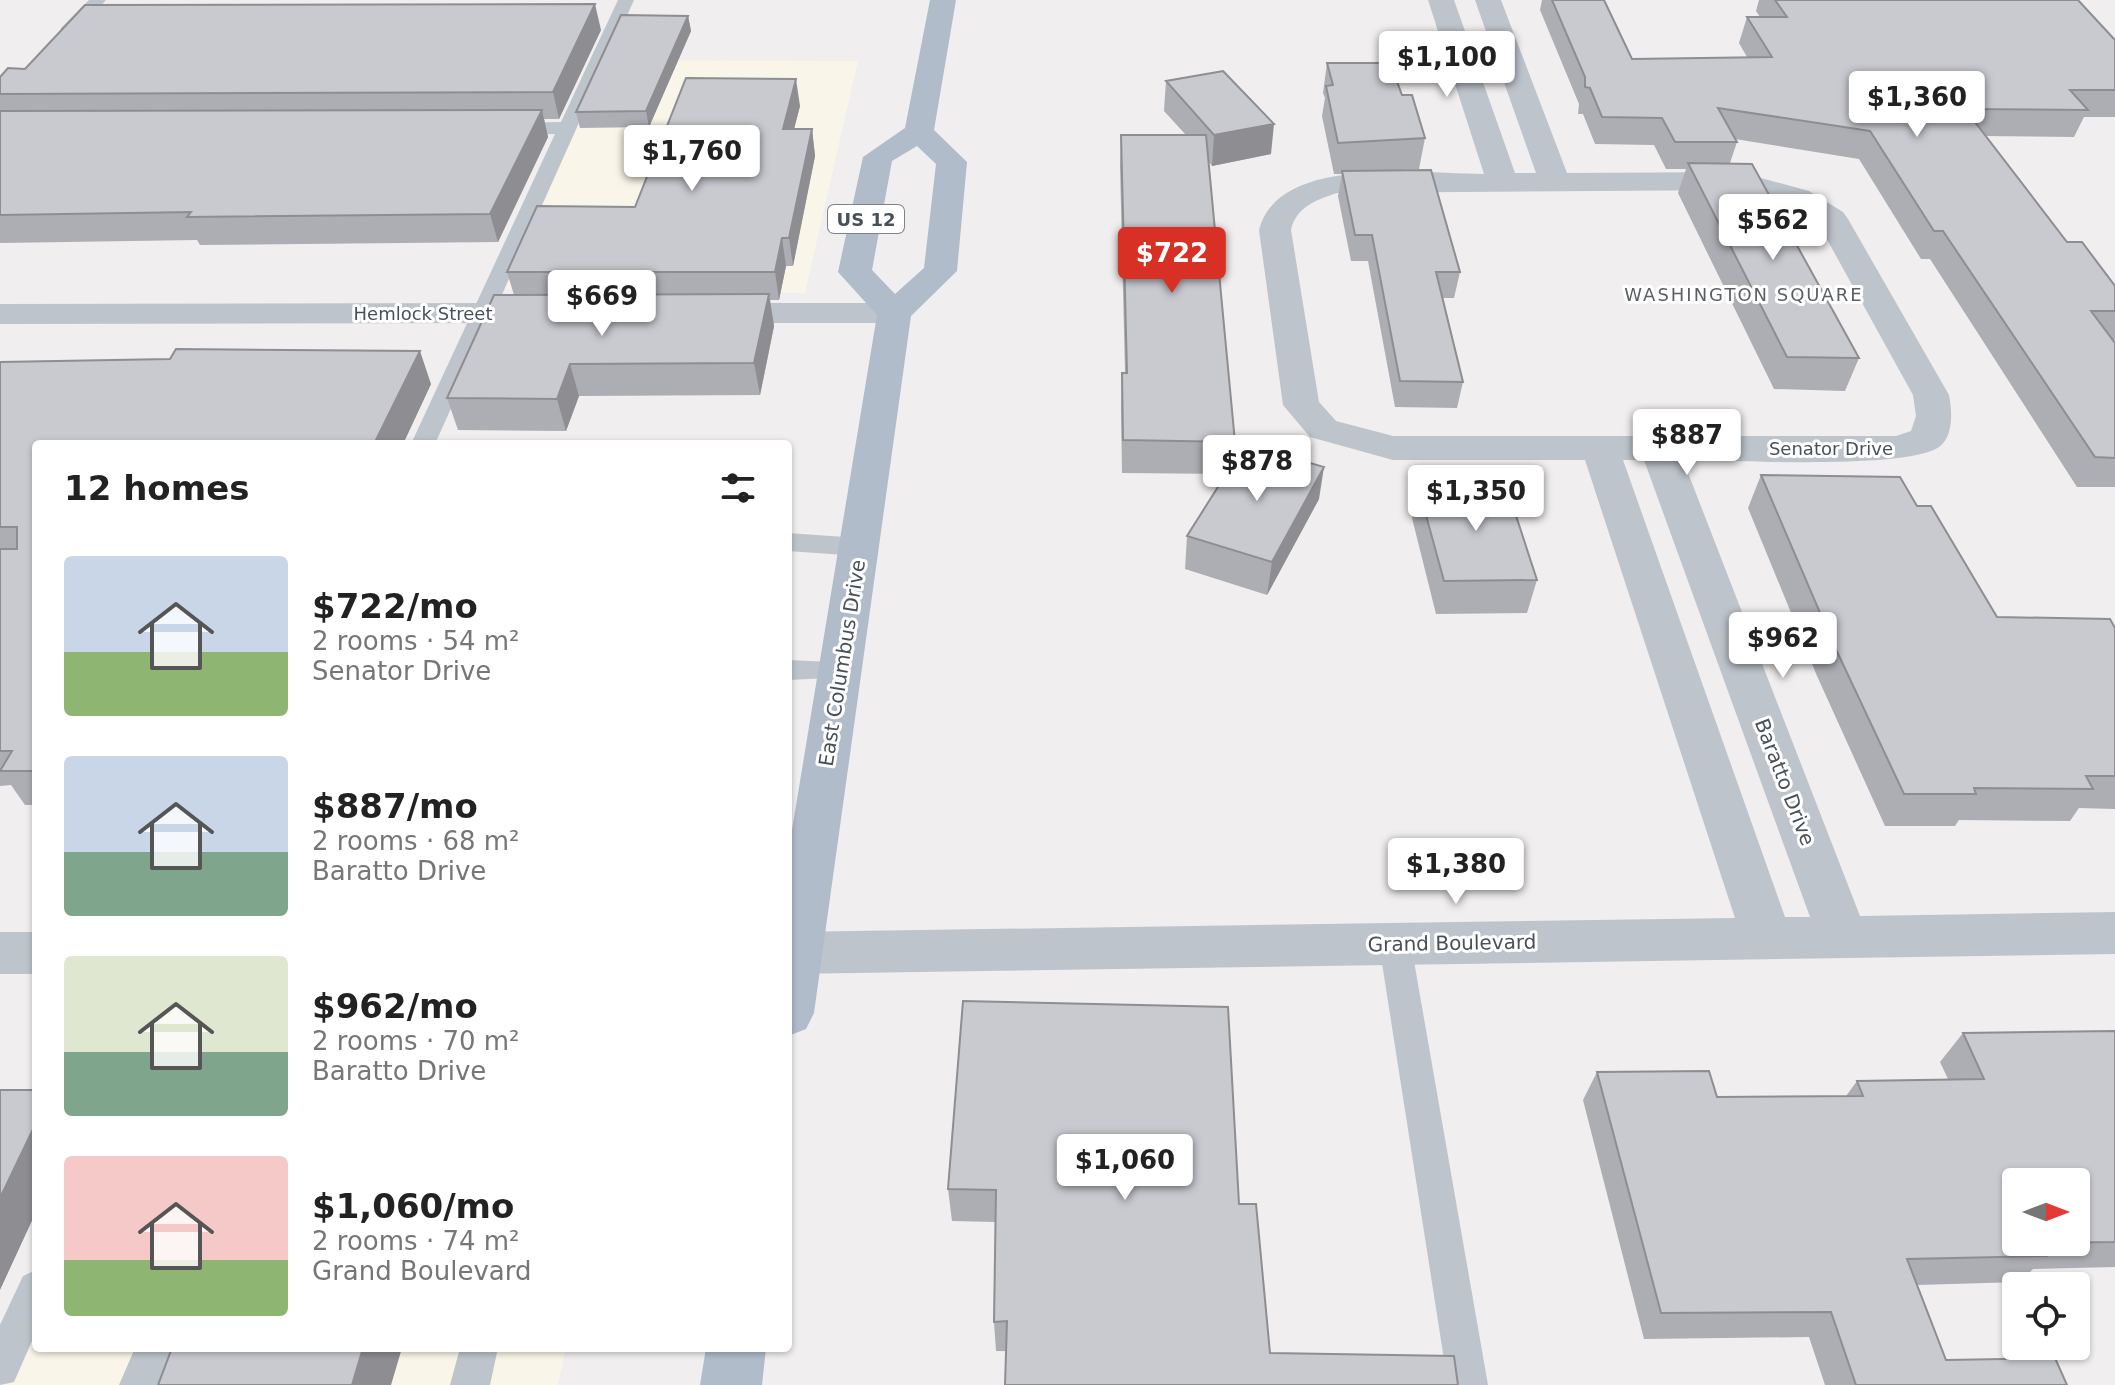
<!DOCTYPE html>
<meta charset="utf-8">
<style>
:root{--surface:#fff;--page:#f2f2f2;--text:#222;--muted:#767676;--accent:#d93025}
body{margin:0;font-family:"DejaVu Sans",sans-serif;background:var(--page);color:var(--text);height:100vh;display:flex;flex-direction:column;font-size:30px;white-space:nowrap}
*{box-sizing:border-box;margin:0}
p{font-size:26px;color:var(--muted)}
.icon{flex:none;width:44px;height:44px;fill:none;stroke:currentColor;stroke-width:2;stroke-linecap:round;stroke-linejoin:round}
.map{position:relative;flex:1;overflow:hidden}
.panel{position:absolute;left:32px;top:440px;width:760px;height:912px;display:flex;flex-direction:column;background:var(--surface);border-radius:8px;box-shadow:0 2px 6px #0004}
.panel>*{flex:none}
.needle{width:52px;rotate:90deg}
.tools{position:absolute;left:2002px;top:1168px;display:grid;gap:16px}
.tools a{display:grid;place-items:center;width:88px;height:88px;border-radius:8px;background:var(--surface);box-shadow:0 2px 6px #0004;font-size:40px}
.price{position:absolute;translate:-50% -68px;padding:0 18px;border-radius:8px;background:#fff;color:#222;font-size:26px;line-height:52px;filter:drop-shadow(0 2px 4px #0008)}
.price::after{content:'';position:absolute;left:50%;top:48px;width:24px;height:18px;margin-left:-12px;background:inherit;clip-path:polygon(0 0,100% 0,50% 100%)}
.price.current{background:var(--accent);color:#fff}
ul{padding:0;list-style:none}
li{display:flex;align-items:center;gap:24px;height:200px;padding:0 32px}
li span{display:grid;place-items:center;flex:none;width:224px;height:160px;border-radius:8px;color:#555}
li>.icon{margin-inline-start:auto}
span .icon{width:96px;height:96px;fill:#fffc;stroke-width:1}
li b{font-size:34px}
h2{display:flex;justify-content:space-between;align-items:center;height:96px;padding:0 32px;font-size:34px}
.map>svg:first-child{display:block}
.commercial{fill:#f9f5e8}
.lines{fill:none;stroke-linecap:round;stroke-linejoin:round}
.lane{fill:#bdc4cb;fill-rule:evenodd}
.street{fill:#bdc4cb;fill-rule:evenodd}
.primary{fill:#b0bcca;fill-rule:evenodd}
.wall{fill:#adaeb3}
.shaded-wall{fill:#8d8d92}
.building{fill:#c9cad0;stroke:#8d8d92;stroke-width:2;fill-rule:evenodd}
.labels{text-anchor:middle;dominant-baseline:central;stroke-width:6;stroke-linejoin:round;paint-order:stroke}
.shield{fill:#fff;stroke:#7f848b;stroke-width:2}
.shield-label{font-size:18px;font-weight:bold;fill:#485059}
.far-neighbourhood-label{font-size:18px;letter-spacing:2px;fill:#5b5e62;stroke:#fff}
.far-street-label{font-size:18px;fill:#485059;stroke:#fff}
.street-label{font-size:20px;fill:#485059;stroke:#fff}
</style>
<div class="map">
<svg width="2115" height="1385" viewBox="0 0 2115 1385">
<rect width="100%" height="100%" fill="#f0eeee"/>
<!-- commercial -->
<path class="commercial" d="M598 60 858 61 805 293 493 289Z
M36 1289V1348H566L558 1385H0V1368Z"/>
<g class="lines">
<!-- lane -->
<path class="lane" d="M89 0H106L73 36H61V28Z
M618 0H634L435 444H411L555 134 508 135 499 129 508 123 561 122Z
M788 533 859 538 868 541 872 547 868 553 859 556 788 551Z
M788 660 851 663 855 670 851 677 788 680Z
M1395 931 1406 935 1411 944 1488 1385H1448L1379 944 1384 935Z
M36 1270V1332L14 1382 0 1385V1325L23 1276Z
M135 1348H173L159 1385H119Z
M460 1348H498L490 1385H450Z"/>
<!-- street -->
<path class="street" d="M1428 0H1454L1515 173H1536L1475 0H1501L1567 173 1739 172 1809 191 1843 212 1848 219 1949 395C1952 410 1954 436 1939 447 1905 470 1732 460 1683 460L1860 916 2115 912V954L788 974V932L1735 918 1585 460H1393L1310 437 1283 405 1259 230C1278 154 1423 174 1484 174ZM1737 190 1787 205 1819 225 1913 395 1916 416 1911 431 1896 436H1393L1336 421 1319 402 1291 230C1296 207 1316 200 1337 193ZM1623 460H1644L1810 917H1785Z
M544 303 556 306 561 313 556 320 544 323 0 324V304Z
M713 303H894L906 306 911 313 906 320 894 323H713L701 320 696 313 701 306Z
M0 932H36V974H0Z"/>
<!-- primary -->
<path class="primary" d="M930 0H956L934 130 967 162 957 271 911 316 814 1013 806 1029 788 1036V854L877 315 838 272 863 157 905 128ZM917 146 936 164 924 268 895 294 872 270 892 161Z
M706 1348H766L762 1385H700Z"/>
</g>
<!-- wall -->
<path class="wall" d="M1542 0H1604L1632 59 1747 57 1739 43 1747 17H1760L1756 11 1759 0H2078L2115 40V117H2084L2074 137 1986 136 2067 242 2115 286V340H2113L2115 343V487H2077L1930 259H1921L1859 159 1735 139 1737 142 1730 163 1859 358 1845 391 1774 389 1678 193 1686 169H1666L1654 145 1595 144 1583 114H1578L1579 104 1540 10Z
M688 16 691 31 649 127 580 128 576 112Z
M601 30 559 119H544L548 137 498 242 200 245 197 240 0 243V77L25 69Z
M1327 63 1402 95 1425 138 1419 169 1400 170 1460 272 1454 298H1443L1463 382 1457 408 1395 407 1368 261H1351L1338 196 1342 174H1334L1322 116 1325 98 1323 93Z
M1166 81 1271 154 1212 166 1208 161 1235 442 1233 464 1319 499 1267 595 1185 569 1187 536 1226 474 1122 473 1121 406 1122 373H1125L1120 166 1121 135H1186L1164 111Z
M800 106 794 129H812L815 156 793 266H786L779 300H770L774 326 760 395 579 396 566 431 458 430 447 398 514 295 507 272 635 207Z
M0 362 431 384 403 444H36V805H25L11 785 0 786Z
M1761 475 1917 506 1997 617 2115 628V809L2079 808 2070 821 1959 820 1955 826H1885L1817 676 1748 508Z
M1418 486 1537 580 1527 613 1436 614 1412 518Z
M963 1001 1239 1204 1270 1353 996 1351 994 1322 996 1222 952 1221 948 1189Z
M2115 1031V1267L2033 1269 2020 1282 1917 1285 1946 1360 2067 1385H1825L1809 1337 1644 1339 1583 1100 1597 1072 1717 1097 1846 1096 1857 1081 1948 1079 1940 1062 1963 1033Z"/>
<!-- shaded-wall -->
<path class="shaded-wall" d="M595 4 601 30 559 119 553 92Z
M688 16 691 31 649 127 646 111Z
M796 79 800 106 787 156 783 129Z
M542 110 548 137 498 242 490 214Z
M1274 124 1271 154 1212 166 1214 135Z
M812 129 815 156 793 266 789 238Z
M782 238 786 266 779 300 775 272Z
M769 294 774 326 760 395 754 363Z
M420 351 431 384 403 444H374Z
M570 364 579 396 566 431 557 399Z
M1324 467 1319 499 1267 595 1272 562Z
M36 1123V1212L0 1290V1198Z
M363 1348H402L391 1385H352Z"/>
<!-- building -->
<path class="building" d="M1552 0H1604L1632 59 1772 57 1747 17H1787L1775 0H2078L2115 40V90H2070L2088 110 1965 109 2067 242H2082L2115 286V311H2091L2115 343V458L2095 457 1943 231H1934L1870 131 1718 108 1737 142H1675L1662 118 1602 117 1590 88 1585 87V77Z
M595 4 553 92 0 94V77L8 68 25 69 85 5Z
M621 15 688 16 646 111 576 112Z
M1327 63H1390L1402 95H1412L1425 138 1338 143 1326 86 1333 85Z
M1223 71 1274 124 1214 135 1166 81Z
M686 78 796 79 783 129H812L789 238H782L775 272H507L537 206 635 207Z
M542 110 490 214 187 217 191 212 0 215V111Z
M1121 135H1206L1235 442 1123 440 1122 373H1127Z
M1688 163 1752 164 1859 358 1787 357Z
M1431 170 1460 272H1436L1463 382 1400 381 1372 235H1355L1342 171Z
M769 294 754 363 570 364 557 399 447 398 494 295Z
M176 349 420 351 374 444H36V771H0L12 751H0V549H17V527H0V362L170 359Z
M1245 444 1324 467 1272 562 1187 536Z
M1761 475 1900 477 1917 506H1931L1997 617 2110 619 2115 628V776H2086L2093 789 1974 788 1976 794H1904L1833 643Z
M1506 485 1537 580 1444 581 1418 486Z
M963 1001 1228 1007 1239 1204H1256L1270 1353 1454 1356 1458 1385H1005L1007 1321 994 1322 996 1190 948 1189Z
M2115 1031V1242L2041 1243 2047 1256 1907 1259 1946 1360 2055 1358 2067 1385H1856L1831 1312 1661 1313 1597 1072 1709 1071 1717 1097 1863 1096 1857 1081 1984 1079 1963 1033ZM2016 1182H2076V1242H2016Z
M0 1090H36V1123L0 1198Z
M172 1348H363L352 1385H158Z"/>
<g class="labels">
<!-- shield labels -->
<rect class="shield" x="828" y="205" width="76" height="28" rx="6"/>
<g class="shield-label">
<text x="866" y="219">US 12</text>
</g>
<!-- far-neighbourhood labels -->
<g class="far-neighbourhood-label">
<text x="1744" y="294">WASHINGTON SQUARE</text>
</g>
<!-- far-street labels -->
<g class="far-street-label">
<text x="423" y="313">Hemlock Street</text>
<text x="1831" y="448">Senator Drive</text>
</g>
<!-- street labels -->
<g class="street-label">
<text transform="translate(842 663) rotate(-81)">East Columbus Drive</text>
<text transform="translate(1785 782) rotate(69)">Baratto Drive</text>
<text transform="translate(1452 943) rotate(-1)">Grand Boulevard</text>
</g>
</g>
</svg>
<div class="tools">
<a><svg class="needle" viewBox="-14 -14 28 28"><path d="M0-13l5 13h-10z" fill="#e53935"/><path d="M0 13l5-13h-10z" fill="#767676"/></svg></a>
<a><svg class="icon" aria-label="locate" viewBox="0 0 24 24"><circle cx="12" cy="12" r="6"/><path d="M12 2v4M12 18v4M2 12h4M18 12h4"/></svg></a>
</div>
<b class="price" style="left:1447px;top:99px">$1,100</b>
<b class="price" style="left:1917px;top:139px">$1,360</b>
<b class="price" style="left:692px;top:193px">$1,760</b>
<b class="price" style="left:1773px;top:262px">$562</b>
<b class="price current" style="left:1172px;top:295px">$722</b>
<b class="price" style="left:602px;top:338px">$669</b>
<b class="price" style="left:1687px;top:477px">$887</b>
<b class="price" style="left:1257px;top:503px">$878</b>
<b class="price" style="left:1476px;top:533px">$1,350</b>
<b class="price" style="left:1783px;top:680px">$962</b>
<b class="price" style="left:1456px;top:906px">$1,380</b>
<b class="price" style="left:1125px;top:1202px">$1,060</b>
<section class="panel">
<h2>12 homes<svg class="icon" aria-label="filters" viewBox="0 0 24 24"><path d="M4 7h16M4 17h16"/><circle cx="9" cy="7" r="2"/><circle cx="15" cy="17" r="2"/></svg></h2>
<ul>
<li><span style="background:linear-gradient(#c9d6e8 60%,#8fb573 0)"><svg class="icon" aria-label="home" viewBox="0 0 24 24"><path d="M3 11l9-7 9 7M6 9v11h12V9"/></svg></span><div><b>$722/mo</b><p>2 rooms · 54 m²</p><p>Senator Drive</p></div></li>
<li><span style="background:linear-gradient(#c9d6e8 60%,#7fa58c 0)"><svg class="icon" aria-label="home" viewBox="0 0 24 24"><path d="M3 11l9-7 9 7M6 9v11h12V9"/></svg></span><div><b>$887/mo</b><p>2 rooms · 68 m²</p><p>Baratto Drive</p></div></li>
<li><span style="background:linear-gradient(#dfe7d0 60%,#7fa58c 0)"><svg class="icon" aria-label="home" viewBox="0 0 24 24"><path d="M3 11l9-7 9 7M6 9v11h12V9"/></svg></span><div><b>$962/mo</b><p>2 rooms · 70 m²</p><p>Baratto Drive</p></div></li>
<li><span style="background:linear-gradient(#f6c9c9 65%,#8fb573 0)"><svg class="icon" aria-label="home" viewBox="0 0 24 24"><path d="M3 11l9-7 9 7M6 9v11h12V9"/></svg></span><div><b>$1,060/mo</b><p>2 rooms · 74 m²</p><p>Grand Boulevard</p></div></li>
</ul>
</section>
</div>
